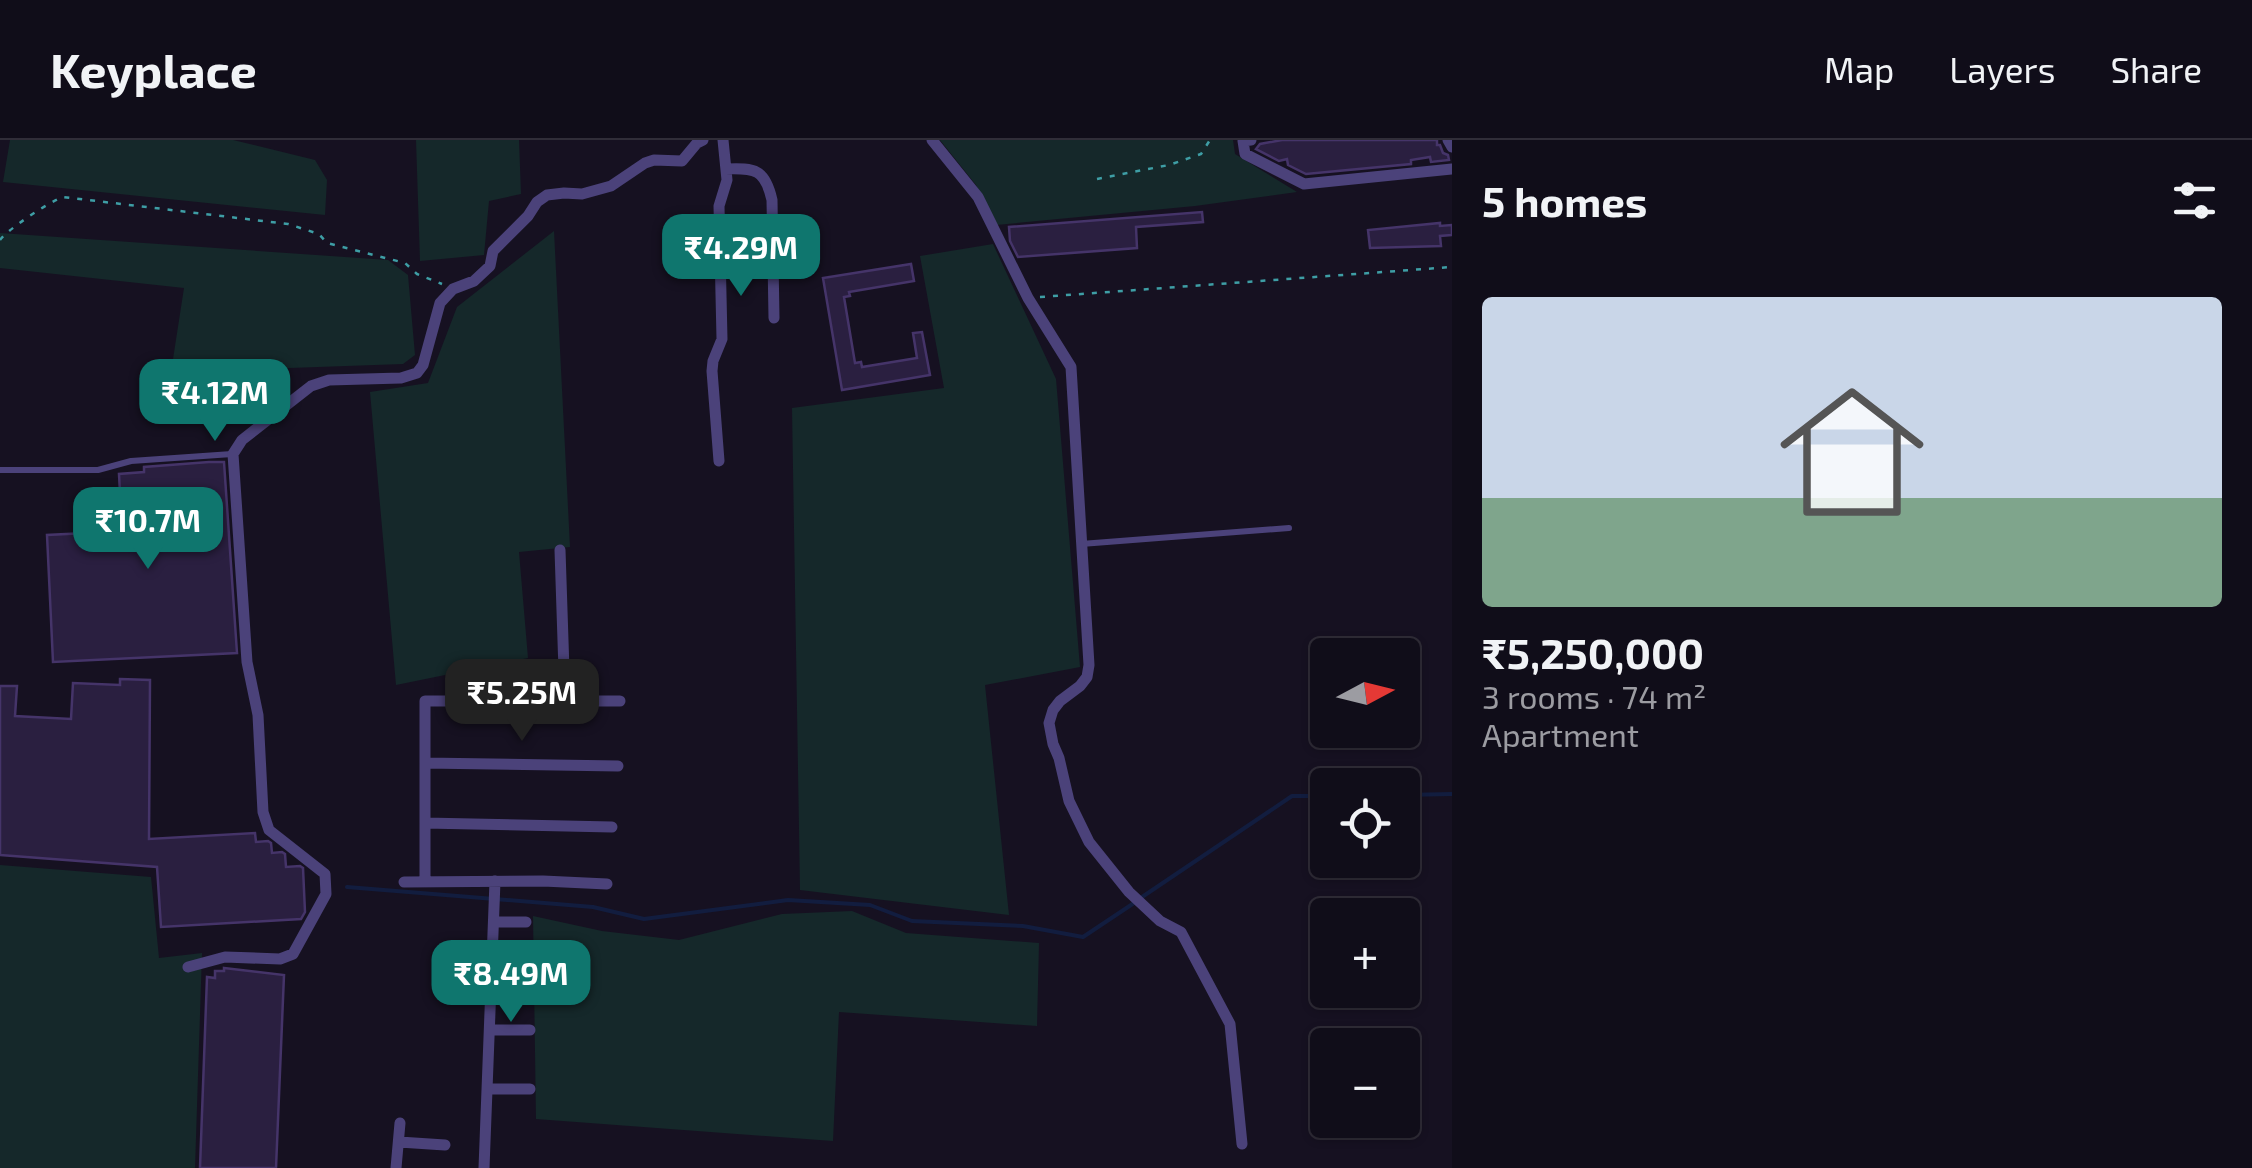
<!DOCTYPE html>
<meta charset="utf-8">
<style>
:root{--surface:#100d19;--page:#1e1b26;--text:#f1f3f6;--muted:#9c9ca2;--line:#302d38;--accent:#0f766e}
body{margin:0;font-family:"Exo 2",sans-serif;background:var(--page);color:var(--text);height:100vh;display:flex;flex-direction:column;font-size:38px;white-space:nowrap}
*{box-sizing:border-box;margin:0}
p{font-size:32px;color:var(--muted)}
.icon{flex:none;width:55px;height:55px;fill:none;stroke:currentColor;stroke-width:2;stroke-linecap:round;stroke-linejoin:round}
.map{position:relative;flex:1;overflow:hidden}
.details{display:flex;flex-direction:column;background:var(--surface);width:800px}
.details>*{flex:none}
.needle{width:65px;rotate:83deg}
.fabs{position:absolute;left:1310px;top:498px;display:grid;gap:20px}
.fabs a{display:grid;place-items:center;width:110px;height:110px;border-radius:10px;background:var(--surface);box-shadow:0 2px 8px #0004,0 0 0 2px var(--line);font-size:50px}
.price{position:absolute;translate:-50% -85px;padding:0 22px;border-radius:20px;background:var(--accent);color:#fff;font-size:32px;line-height:65px;filter:drop-shadow(0 2px 5px #0008)}
.price::after{content:'';position:absolute;left:50%;top:60px;width:30px;height:22px;margin-left:-15px;background:inherit;clip-path:polygon(0 0,100% 0,50% 100%)}
.price.selected{background:#222;color:#fff}
ul{padding:0;list-style:none}
li{display:grid;align-content:center;gap:20px;height:530px;padding:0 30px}
li span{display:grid;place-items:center;height:310px;border-radius:10px;color:#555}
li>.icon{margin-inline-start:auto}
span .icon{width:180px;height:180px;fill:#fffc;stroke-width:1}
li b{font-size:42px}
h2{display:flex;justify-content:space-between;align-items:center;height:120px;padding:0 30px;font-size:42px}
header{display:flex;align-items:center;gap:60px;box-sizing:border-box;height:140px;padding:0 50px;background:var(--surface);border-bottom:2px solid var(--line)}
header strong{font-size:48px}
nav{display:flex;gap:55px;margin-inline-start:auto;font-size:35px}
main{display:flex;flex:1;min-height:0}
.map>svg:first-child{display:block}
.green{fill:#15282a}
.lines{fill:none;stroke-linecap:round;stroke-linejoin:round}
.stream{stroke:#121d3f;stroke-width:4}
.building{fill:#2a1f40;stroke:#453469;stroke-width:2.5}
.path{stroke:#3e9ea5;stroke-width:2.5;stroke-dasharray:5 8;stroke-linecap:butt}
.service{stroke:#4b427a;stroke-width:6}
.minor{stroke:#4b427a;stroke-width:11}
</style>
<header>
<strong>Keyplace</strong>
<nav><a>Map</a><a>Layers</a><a>Share</a></nav>
</header>
<main>
<div class="map">
<svg width="1452" height="1028" viewBox="0 0 1452 1028">
<rect width="100%" height="100%" fill="#161121"/>
<!-- green -->
<path class="green" d="M10 0H233L315 20 327 40 325 75 3 42Z
M416 0H519L521 54 489 61 484 115 420 121Z
M940 0H1233L1235 14 1297 52 1195 66 996 85 976 45Z
M554 91 570 407 519 412 528 518 396 545 370 252 428 243 457 167Z
M0 93 388 120 408 135 415 215 403 224 171 232 184 148 0 128Z
M993 104 1056 239 1080 527 985 545 1009 775 800 750 792 268 944 248 920 116Z
M0 725 151 737 159 818 202 813 195 1028H0Z
M852 771 906 793 1039 803 1037 886 839 872 833 1001 536 979 533 776 602 791 679 800 782 774Z"/>
<g class="lines">
<!-- stream -->
<path class="stream" d="M1402 655 1452 654
M347 747 593 767 644 779 788 760 870 765 912 781 1023 786 1083 797 1134 763
M1142 757 1292 656H1328"/>
</g>
<!-- building -->
<path class="building" d="M1282 0H1437V5H1440L1443 13 1448 15 1449 20 1431 22 1430 17 1411 20V24L1306 34 1288 25 1287 19 1279 21 1256 9 1260 4Z
M1202 72 1203 82 1136 87 1137 108 1018 117 1010 101 1009 87Z
M1440 83V86L1452 85V95L1440 96 1441 106 1370 108 1368 90Z
M911 124 914 141 849 152 850 156 844 157 855 223 861 222 862 227 917 218 913 193 922 192 930 235 842 250 823 138Z
M209 322H224L237 513 53 522 47 395 86 393 85 385 116 383 115 374 121 373 119 334 144 332V327Z
M120 539 150 540 149 699 255 693 256 702 268 701 271 703 272 713 282 712 285 714 286 727 300 726 303 728 305 772 301 779 161 787 157 727 0 715V546H17L15 576 71 579 73 543 120 545Z
M224 828 284 835 276 1028H200L207 837 215 838V831H224Z"/>
<g class="lines">
<!-- path -->
<path class="path" d="M1097 39 1169 25 1201 14 1210 0
M0 100C8 89 49 62 63 57L288 84 319 94 327 103 405 123 417 134 442 144
M1040 157 1452 127"/>
<!-- service -->
<path class="service" d="M0 330H98L131 321 232 314
M1081 404 1289 388"/>
<!-- minor -->
<path class="minor" d="M932 0 978 57 1028 158 1071 227 1089 525 1087 537 1080 546 1060 561 1053 570 1049 583 1053 604 1059 618 1069 661 1089 702 1129 752 1160 781 1181 792 1230 884 1242 1004
M1251 0 1243 1 1245 14 1304 44 1452 29
M1448 0 1452 7
M726 29C755 28 765 29 772 60L774 178
M719 321 712 231 713 221 722 199 719 66 727 40 723 0
M560 410 565 561
M425 623 618 626
M425 683 612 687
M404 742 543 741 607 744
M425 742V561H620
M495 782H526
M188 827 225 817 280 819 293 814 326 754 325 734 269 690 263 672 258 575 247 522 233 314 242 300 311 246 329 240 401 238 417 233 423 225 440 163 453 149 474 141 490 126 493 111 528 76 537 62 547 55 564 53 582 54 611 46 645 23 654 20 682 21 697 3 703 0
M493 832 528 831
M490 890H530
M487 949H530
M399 1002 445 1005
M396 1028 400 983
M484 1028 495 741"/>
</g>
</svg>
<div class="fabs">
<a><svg class="needle" viewBox="-14 -14 28 28"><path d="M0-13l5 13h-10z" fill="#e53935"/><path d="M0 13l5-13h-10z" fill="#9c9ca2"/></svg></a>
<a><svg class="icon" aria-label="locate" viewBox="0 0 24 24"><circle cx="12" cy="12" r="6"/><path d="M12 2v4M12 18v4M2 12h4M18 12h4"/></svg></a>
<a>+</a>
<a>−</a>
</div>
<b class="price" style="left:741px;top:159px">₹4.29M</b>
<b class="price" style="left:215px;top:304px">₹4.12M</b>
<b class="price" style="left:148px;top:432px">₹10.7M</b>
<b class="price selected" style="left:522px;top:604px">₹5.25M</b>
<b class="price" style="left:511px;top:885px">₹8.49M</b>
</div>
<section class="details">
<h2>5 homes<svg class="icon" aria-label="filters" viewBox="0 0 24 24"><path d="M4 7h16M4 17h16"/><circle cx="9" cy="7" r="2"/><circle cx="15" cy="17" r="2"/></svg></h2>
<ul>
<li><span style="background:linear-gradient(#c9d6e8 65%,#7fa58c 0)"><svg class="icon" aria-label="home" viewBox="0 0 24 24"><path d="M3 11l9-7 9 7M6 9v11h12V9"/></svg></span><div><b>₹5,250,000</b><p>3 rooms · 74 m²</p><p>Apartment</p></div></li>
</ul>
</section>
</main>
